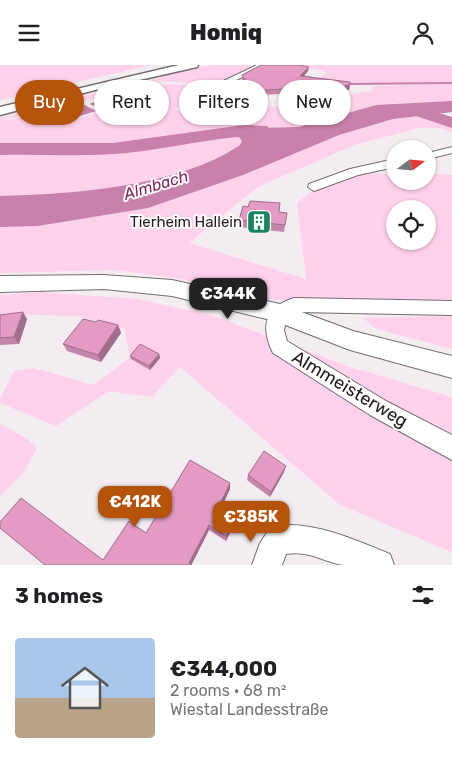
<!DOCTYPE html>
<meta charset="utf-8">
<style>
:root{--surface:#fff;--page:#f2f2f2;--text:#202124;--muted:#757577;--line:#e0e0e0;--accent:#b45309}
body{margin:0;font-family:Rubik,sans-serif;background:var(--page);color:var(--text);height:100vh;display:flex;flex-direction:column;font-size:19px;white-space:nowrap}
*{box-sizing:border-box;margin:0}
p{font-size:16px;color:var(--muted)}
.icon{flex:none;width:28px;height:28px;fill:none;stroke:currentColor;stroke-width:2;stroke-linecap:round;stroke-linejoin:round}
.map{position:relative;height:500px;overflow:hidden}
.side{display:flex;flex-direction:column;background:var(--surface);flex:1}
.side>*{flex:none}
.hud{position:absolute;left:15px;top:15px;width:422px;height:45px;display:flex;gap:10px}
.needle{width:32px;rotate:74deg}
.fabs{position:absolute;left:386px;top:75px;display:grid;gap:10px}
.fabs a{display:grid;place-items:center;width:50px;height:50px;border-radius:50%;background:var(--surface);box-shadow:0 1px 4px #0004;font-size:25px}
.price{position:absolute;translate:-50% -42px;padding:0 11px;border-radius:10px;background:var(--accent);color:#fff;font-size:16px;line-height:32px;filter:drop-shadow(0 1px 2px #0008)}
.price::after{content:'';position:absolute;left:50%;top:30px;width:15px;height:11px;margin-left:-8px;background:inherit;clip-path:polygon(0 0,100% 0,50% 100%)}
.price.on{background:#222;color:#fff}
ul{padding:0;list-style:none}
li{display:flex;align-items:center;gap:15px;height:125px;padding:0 15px}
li+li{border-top:1px solid var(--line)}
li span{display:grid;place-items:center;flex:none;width:140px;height:100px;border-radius:5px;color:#555}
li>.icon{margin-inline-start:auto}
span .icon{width:60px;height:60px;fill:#fffc;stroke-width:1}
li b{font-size:21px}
h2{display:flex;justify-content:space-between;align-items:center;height:60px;padding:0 15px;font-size:21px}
.chip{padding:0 18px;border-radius:22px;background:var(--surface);box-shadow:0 1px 4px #0004;font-size:18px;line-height:45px}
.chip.on{background:var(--accent);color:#fff}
header{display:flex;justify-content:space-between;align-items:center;height:65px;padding:0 15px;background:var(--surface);font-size:22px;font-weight:800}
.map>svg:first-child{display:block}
.green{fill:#ffd1ea;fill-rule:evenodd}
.water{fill:#c781aa}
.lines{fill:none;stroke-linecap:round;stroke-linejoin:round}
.river{fill:#c781aa;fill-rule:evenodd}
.minor-casing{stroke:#736c70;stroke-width:2}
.major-casing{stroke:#736c70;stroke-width:2}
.highway-casing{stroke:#736c70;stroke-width:3}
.minor{fill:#fff;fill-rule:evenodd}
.major{fill:#fff;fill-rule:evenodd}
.highway{fill:#fff;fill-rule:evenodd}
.wall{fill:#c486a9}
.shaded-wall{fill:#a06d8a}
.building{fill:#e49cc5;stroke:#a06d8a}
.labels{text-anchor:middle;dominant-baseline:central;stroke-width:4;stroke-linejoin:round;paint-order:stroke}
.far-poi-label{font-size:15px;fill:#201d1f;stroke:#fffafc;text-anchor:end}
.far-water-label{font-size:16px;font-style:italic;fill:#7a275d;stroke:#fffafc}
.street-label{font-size:18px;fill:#201d1f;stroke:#fffafc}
</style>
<header><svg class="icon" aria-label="menu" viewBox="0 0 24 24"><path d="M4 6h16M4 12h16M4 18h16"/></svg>Homiq<svg class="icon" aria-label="person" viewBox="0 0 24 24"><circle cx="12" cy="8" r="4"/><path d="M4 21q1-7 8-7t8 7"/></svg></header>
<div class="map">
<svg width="452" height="500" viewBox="0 0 452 500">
<rect width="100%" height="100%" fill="#f3ecf0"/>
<!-- green -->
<path class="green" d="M0 0H151L0 35Z
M212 0H248L254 2 214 19 155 16 131 23 172 8Z
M293 0H452V17L366 19 319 14 327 7Z
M137 17 96 33 5 54 8 55 46 47 66 58 129 37 130 35 120 29 122 27 156 19 195 20 175 45C200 52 230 45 255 43 283 41 304 41 332 34L333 28 349 29 372 26V21H375L452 19V36L376 40 299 62 232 64 217 67 239 72 242 76 240 80C177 122 74 129 0 131V53Z
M414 51 452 62V67L438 63H419L354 80 258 122 189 178 306 214 297 138 313 125 359 108 395 109V116H428V109L452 110V238L273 235 181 214 114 205 0 208V162L38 161 148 143 243 110 339 70 393 54ZM395 144H428V176H395Z
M38 227 138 234 213 251 350 302 452 332V487L340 440 180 302 152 332 109 326 56 361 0 338V333L14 306 34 303 94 320 130 292 124 263 77 251 0 249V230Z
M452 251V284L376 264 363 253Z
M0 359 28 374 37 383 24 407 0 431Z"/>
<!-- water -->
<path class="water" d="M248 0 345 18 452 17V19L349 20Z
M112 31 123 36 100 43 89 39Z
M452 36V47L393 54 339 70 243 110 148 143 38 161 0 162V131C73 129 178 122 240 80L242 76 239 72 217 67V64L299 62 376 40Z
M81 38 96 46 70 54 54 46Z"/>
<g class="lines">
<!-- river -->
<path class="river" d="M410 39 452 52V63L404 47 402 44 404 41Z
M244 60 267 61 270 65 267 69 261 70C216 72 172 83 127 88 85 92 42 89 0 90V78H113Z"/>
<defs>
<path id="minor" d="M257 0H267L220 23 213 21Z
M452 82V88L428 94V88Z
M395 94V102L358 110 314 126 308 122 309 119 350 104Z
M294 233 452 236V250L297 247 287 252 284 265 287 276 386 336 452 370V395L370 350 273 288C260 262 265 242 294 233Z
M291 460C325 461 358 476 390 489L394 500C378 500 360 500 343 500 323 497 310 485 286 489L282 500H252L260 478 268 466Z"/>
<path id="major" d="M104 210 172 215 280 239 353 266 452 291V313L350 285 275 256 172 231 104 224 0 227V211Z"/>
<path id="highway" d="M179 0H198L197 2 95 25 0 50V42Z"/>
</defs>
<!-- minor casing -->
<use href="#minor" class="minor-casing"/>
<!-- major casing -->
<use href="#major" class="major-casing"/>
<!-- highway casing -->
<use href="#highway" class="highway-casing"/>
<!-- minor -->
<use href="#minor" class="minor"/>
<!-- major -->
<use href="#major" class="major"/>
<!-- highway -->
<use href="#highway" class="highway"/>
</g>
<!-- wall -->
<path class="wall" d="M308 6 303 12 350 20 349 25 294 35 284 29 251 30 242 14V10Z
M279 147 287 148 284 167 239 162V155Z
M0 250 27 254 19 279 0 280Z
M96 257 118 260 121 268 101 297 67 286 63 279Z
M159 289 160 293 150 305 131 294 130 291Z
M284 407 270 432 247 415 248 410Z
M230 418V424L223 439 237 453 226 476 209 465 192 499 103 495 146 468Z"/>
<!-- shaded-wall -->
<path class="shaded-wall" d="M309 2 308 6 299 16 300 11Z
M350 20 349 25 294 35V30Z
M23 247 27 254 19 279 14 272Z
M118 260 121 268 101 297 98 290Z
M159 289 160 293 150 305 149 301Z
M286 401 284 407 270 432 271 427Z
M230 418V424L221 443V437Z
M238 448 237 453 226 476V471Z
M209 460V465L191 500 189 498Z"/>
<!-- building -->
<path class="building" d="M261 0H299L309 2 300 11 350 17V20L294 30 284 24 252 26 242 10Z
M250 136 280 138 279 147 287 148 285 160 239 155 243 141 248 142Z
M23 247 14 272 0 273V250Z
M83 254 96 257 98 255 118 260 98 290 63 279Z
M140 279 159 289 149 301 130 291Z
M264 386 286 401 271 427 248 410Z
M190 395 230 418 221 437 238 448 226 471 209 460 189 498 192 500H45L0 463V457L21 433 103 495 129 456 146 468Z"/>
<!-- icons -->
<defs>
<symbol id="building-square" viewBox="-11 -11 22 22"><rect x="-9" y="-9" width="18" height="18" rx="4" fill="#1a8460" stroke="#fffafc"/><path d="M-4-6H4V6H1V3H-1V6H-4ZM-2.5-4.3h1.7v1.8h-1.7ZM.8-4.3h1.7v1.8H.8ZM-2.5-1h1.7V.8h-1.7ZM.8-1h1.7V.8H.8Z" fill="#fff"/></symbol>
</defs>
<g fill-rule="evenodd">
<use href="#building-square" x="245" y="143" width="28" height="28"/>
</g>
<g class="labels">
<!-- far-poi labels -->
<g class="far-poi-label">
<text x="242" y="157">Tierheim Hallein</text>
</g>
<!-- far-water labels -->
<g class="far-water-label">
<text transform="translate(156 120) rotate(-17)">Almbach</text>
</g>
<!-- street labels -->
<g class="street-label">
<text transform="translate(350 324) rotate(31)">Almmeisterweg</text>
</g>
</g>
</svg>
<div class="fabs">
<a><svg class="needle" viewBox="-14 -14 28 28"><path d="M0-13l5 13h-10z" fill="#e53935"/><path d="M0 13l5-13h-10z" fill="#757577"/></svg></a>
<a><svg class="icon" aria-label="locate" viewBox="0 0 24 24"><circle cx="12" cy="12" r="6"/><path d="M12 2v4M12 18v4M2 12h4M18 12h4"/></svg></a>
</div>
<b class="price on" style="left:228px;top:255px">€344K</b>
<b class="price" style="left:135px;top:463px">€412K</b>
<b class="price" style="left:251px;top:478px">€385K</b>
<div class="hud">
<a class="chip on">Buy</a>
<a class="chip">Rent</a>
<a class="chip">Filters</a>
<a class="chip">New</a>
</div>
</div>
<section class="side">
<h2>3 homes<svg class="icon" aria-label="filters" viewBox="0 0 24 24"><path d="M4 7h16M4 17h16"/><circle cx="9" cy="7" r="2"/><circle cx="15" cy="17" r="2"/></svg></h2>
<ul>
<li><span style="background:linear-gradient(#a9c7e8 60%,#b9a48a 0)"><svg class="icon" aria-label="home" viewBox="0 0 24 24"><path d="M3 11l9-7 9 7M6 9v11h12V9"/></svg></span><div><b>€344,000</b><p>2 rooms · 68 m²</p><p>Wiestal Landesstraße</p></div></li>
</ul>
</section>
